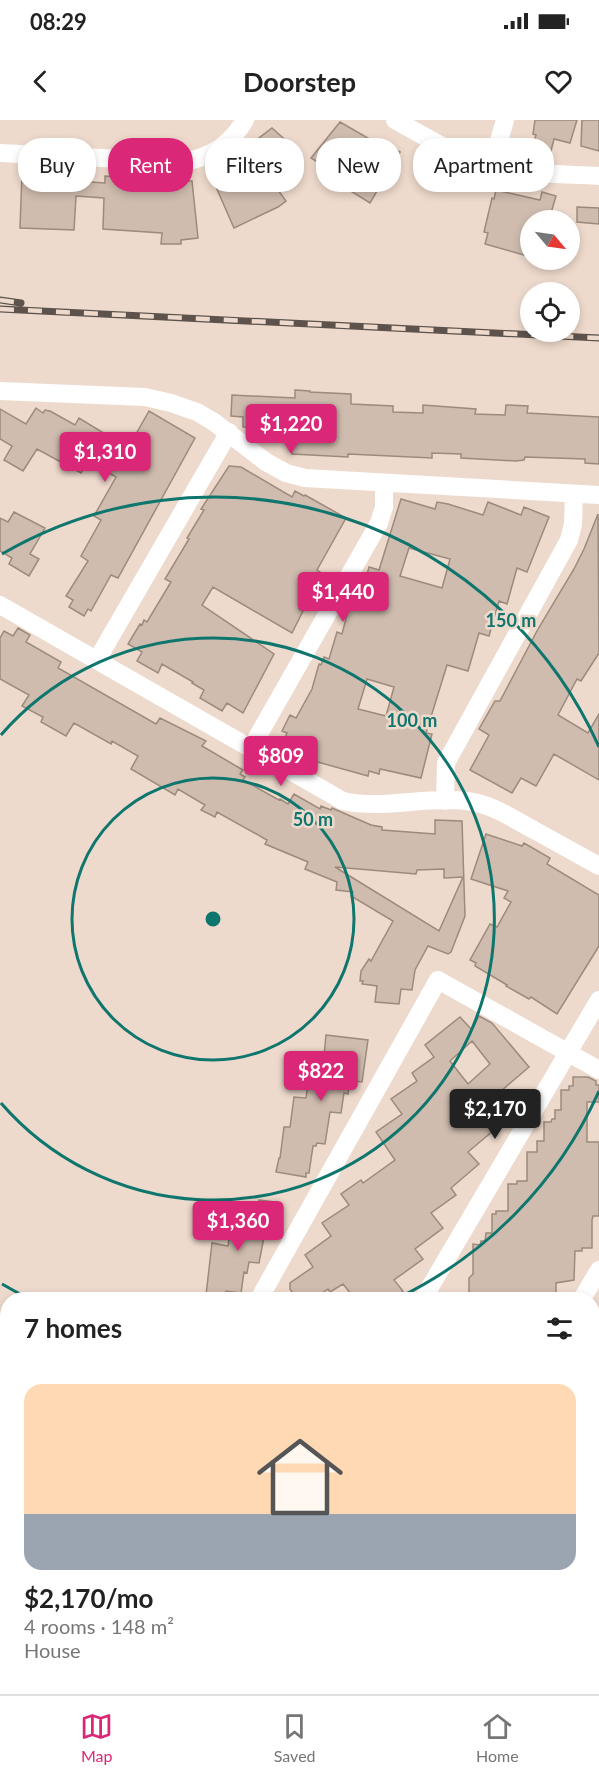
<!DOCTYPE html>
<meta charset="utf-8">
<style>
:root{--surface:#fff;--page:#f6f6f6;--text:#222;--muted:#767676;--line:#e0e0e0;--accent:#db2777}
body{margin:0;font-family:Lato,sans-serif;background:var(--page);color:var(--text);height:100vh;display:flex;flex-direction:column;font-size:22px;white-space:nowrap}
*{box-sizing:border-box;margin:0}
p{font-size:20px;color:var(--muted)}
.icon{flex:none;width:33px;height:33px;fill:none;stroke:currentColor;stroke-width:2;stroke-linecap:round;stroke-linejoin:round}
.map{position:relative;flex:1;overflow:hidden}
.side{position:absolute;left:0px;top:1172px;width:600px;height:404px;display:flex;flex-direction:column;background:var(--surface);border-radius:24px 24px 0 0;box-shadow:0 3px 9px #0003}
.side>*{flex:none}
.top-card{position:absolute;left:18px;top:18px;width:564px;height:54px;display:flex;gap:12px}
.needle{width:39px;rotate:119deg}
.buttons{position:absolute;left:520px;top:90px;display:grid;gap:12px}
.buttons a{display:grid;place-items:center;width:60px;height:60px;border-radius:50%;background:var(--surface);box-shadow:0 3px 9px #0003;font-size:30px}
.price{position:absolute;translate:-50% -51px;padding:0 14px;border-radius:6px;background:var(--accent);color:#fff;font-size:20px;line-height:39px;filter:drop-shadow(0 2px 3px #0008)}
.price::after{content:'';position:absolute;left:50%;top:36px;width:18px;height:14px;margin-left:-9px;background:inherit;clip-path:polygon(0 0,100% 0,50% 100%)}
.price.active{background:#222;color:#fff}
ul{padding:0;list-style:none}
li{display:grid;align-content:center;gap:12px;height:318px;padding:0 24px}
li span{display:grid;place-items:center;height:186px;border-radius:18px;color:#555}
li>.icon{margin-inline-start:auto}
span .icon{width:108px;height:108px;fill:#fffc;stroke-width:1}
li b{font-size:26px}
h2{display:flex;justify-content:space-between;align-items:center;height:72px;padding:0 24px;font-size:26px}
.tag{padding:0 21px;border-radius:24px;background:var(--surface);box-shadow:0 3px 9px #0003;font-size:21px;line-height:54px}
.tag.active{background:var(--accent);color:#fff}
.status{display:flex;justify-content:space-between;align-items:center;height:42px;padding:0 30px;background:var(--surface);direction:ltr}
.status svg{height:16px;fill:currentColor}
header{display:flex;justify-content:space-between;align-items:center;height:78px;padding:0 24px;background:var(--surface);font-size:27px;font-weight:700}
.tabs{display:flex;justify-content:space-around;align-items:center;height:84px;border-top:2px solid var(--line);background:var(--surface);font-size:16px;color:var(--muted)}
.tabs a{display:grid;justify-items:center;gap:3px}
.tabs .active{color:var(--accent)}
.map>svg:first-child{display:block}
.building{fill:#cfbcae;stroke:#9c8a7d;stroke-width:1.5;fill-rule:evenodd}
.lines{fill:none;stroke-linecap:round;stroke-linejoin:round}
.service{stroke:#fff;stroke-width:9}
.minor{stroke:#fff;stroke-width:18}
.rail-casing{stroke:#5d534c;stroke-width:7}
.rail{stroke:#eedacc;stroke-width:4.5;stroke-dasharray:14;stroke-linecap:butt}
.ring{fill:none;stroke:#0f766e;stroke-width:3}
.centre{fill:#0f766e;stroke:#eedacc;stroke-width:3}
.ring-label{font-size:18px;text-anchor:middle;font-weight:bold;fill:#0f766e;stroke:#eedacc;stroke-width:5;stroke-linejoin:round;paint-order:stroke}
</style>
<div class="status"><b>08:29</b><svg viewBox="0 0 49 12"><path d="M0 12V9h3v3zM5 12V6h3v6zM10 12V3h3v9zM15 12V0h3v12zM26 1h20v11H26zM47 4h2v5h-2z"/></svg></div>
<header><svg class="icon" aria-label="back" viewBox="0 0 24 24"><path d="M15 5l-7 7 7 7"/></svg>Doorstep<svg class="icon" aria-label="heart" viewBox="0 0 24 24"><path d="M12 20l-8-8c-3-5 5-10 8-4 3-6 11-1 8 4z"/></svg></header>
<div class="map">
<svg width="599" height="1574" viewBox="0 0 599 1574">
<rect width="100%" height="100%" fill="#eedacc"/>
<!-- building -->
<path class="building" d="M535 0H577L570 23 554 19 551 31 533 25 536 15 533 14Z
M582 0H599V31L581 26Z
M340 2 378 24 380 20 400 32 370 83 341 65 344 58 311 38Z
M272 8 300 33 273 63 286 81 278 87 234 108 209 51 226 43Z
M22 53 77 54 76 61 105 63V56L192 61 198 118 181 120V124H161L162 113 103 109 104 78 76 76 74 110 20 108Z
M496 70 540 80 542 72 556 76 549 100H531V137L485 124 488 113 484 112 492 78 494 79Z
M577 87 599 88V104L577 102Z
M295 270 310 271V272L351 274V284L393 286V292L423 293V285L476 289 475 294 505 295 506 285 528 286 527 293 599 297V344L585 343V339L525 337 524 340 516 341 461 338V334L432 333V338L348 334V337L292 334V320H285L286 309 243 307V297L231 296 232 275 295 278Z
M36 288 43 293 45 290 50 291 75 305 79 298 128 328 149 291 195 318 118 458 111 455 91 491 88 489 84 496 69 487 73 480 66 476 88 441 81 436 101 400 94 396 116 357 88 341 81 353 37 329 23 351 4 340 12 326 0 319V289L26 304Z
M229 346 241 347 292 377 295 371 304 376 305 375 346 398 317 450 320 452 299 489 303 491 292 513 213 467 202 485 274 534 243 593 227 583 222 591 200 578 204 570 192 563 193 562 162 544 158 553 137 541 142 532 128 524 140 504 142 505 144 500 147 502 171 462 165 459 189 419 187 418 204 390 201 389Z
M401 379 435 389 437 382 448 384 483 395 488 382 521 395 524 387 549 397 527 452 517 448 507 484 499 481 489 516 479 513 468 551 447 545 426 613 432 614 421 658 380 649 379 654 369 651 368 656 314 641 315 637 284 620 287 613 282 611 290 595 296 598 312 569 319 544 321 545 324 537 329 539 337 512 342 514 351 479 360 481 369 447 379 450ZM409 428 450 439 442 468 400 456ZM367 559 394 567 386 596 358 589Z
M14 392 45 408 30 434 39 439 29 456 9 444 12 438 0 431V398L8 402Z
M598 394 599 533 581 561 577 559 558 595 588 613 599 594V660L554 634 536 666 521 658 512 673 470 650 489 615 479 609 495 581H500L538 509 574 449 584 429Z
M18 508 30 515 26 522 61 542 58 548 156 604 160 598 206 621 202 626 243 650 240 654 245 657 243 660 279 680 280 679 288 684 294 674 320 689 321 686 331 690 332 688 371 705 382 707V710L435 714V700L462 701 465 796 451 832 448 834 428 826 415 850 412 870 401 869 399 884 375 882 377 866 362 864 363 861H360L361 851 369 839 371 841 393 801 351 776 353 772 336 770 337 762 305 749 308 742 265 724 267 720 217 692 215 697 201 690 205 685 178 669 175 675 131 649 138 636 112 621 111 624 74 603 66 616 41 602 43 597 22 586 29 575 0 559V518L4 511 13 516ZM335 747 416 754 417 750 444 749V758L463 757 439 811Z
M486 714 522 726 524 723 550 738 547 744 599 775V826L557 894 531 877 529 879 506 866 507 865 475 846 476 843 470 840 490 804 497 807 511 782 504 778 508 771 471 759Z
M479 896 492 903 529 947 501 971 511 982 487 1004 493 1011 468 1032 479 1044 451 1068 456 1075 431 1093 443 1108 415 1129 423 1139 394 1160 403 1171 392 1179H355L343 1164 330 1172 328 1169 314 1179H297L290 1169V1163L313 1147 305 1135 331 1116 322 1103 349 1085 341 1074 361 1060 363 1063 395 1040 376 1012 402 994 391 979 417 961 412 953 434 937 425 925 460 897 472 910ZM472 921 490 944 468 964 450 941Z
M326 915 368 920 362 962 355 961V967H349L348 974 344 973 341 993 330 992 325 1024 317 1023 316 1026H313L309 1053H306V1057L276 1052 279 1038H280L284 1007H290L294 977 306 978 310 944 323 946Z
M573 957H588L596 961V965H599V982H587V1022H599V1096H593L592 1100V1128H582V1131H575L574 1160 556 1163V1179H469V1158L473 1154V1124L480 1125 481 1121H485L486 1113H492V1094H496V1091H508V1064H517V1061H527V1032H537V1021H544V1002H551L552 999H555V990H561V970H569V966H573Z
M259 1080 274 1082 269 1112H265L259 1143 249 1142 247 1153 244 1152 241 1173 226 1171 225 1178 206 1175 212 1123 228 1126 232 1097 256 1100Z"/>
<g class="lines">
<!-- service -->
<path class="service" d="M0 1230 8 1215
M592 1376 595 1356 599 1341
M592 1431 599 1466"/>
<!-- minor -->
<path class="minor" d="M395 0C428 18 460 39 497 47 530 55 565 54 599 56
M0 33 182 42C210 38 230 25 245 0
M495 47 499 21 505 0
M0 271 145 277 171 283 197 292 214 302 266 342 286 353 305 358 599 375
M0 485 343 681C384 690 425 676 467 681 492 684 513 699 534 710 556 722 577 734 599 746
M97 540 229 312
M251 628 379 403 384 387V363
M445 681 446 643 569 420 573 404 574 374
M259 1179 438 860 599 950
M423 1179 599 880
M582 1179 599 1150
M38 1574 41 1568
M194 1574 198 1568
M358 1574 361 1568"/>
<defs>
<path id="rail" d="M0 180 21 183
M0 189 599 218"/>
</defs>
<!-- rail casing -->
<use href="#rail" class="rail-casing"/>
<!-- rail -->
<use href="#rail" class="rail"/>
</g>
<!-- distance rings -->
<g class="ring">
<circle cx="213" cy="799" r="141"/>
<path d="M1 615A281 281 0 1 1 1 983"/>
<path d="M599 971A422 422 0 0 1 398 1178M28 1178A422 422 0 0 1 2 1164M2 434A422 422 0 0 1 599 627"/>
</g>
<circle cx="213" cy="799" r="9" class="centre"/>
<g class="ring-label">
<text x="511" y="507">150 m</text>
<text x="412" y="607">100 m</text>
<text x="313" y="706">50 m</text>
</g>
</svg>
<div class="buttons">
<a><svg class="needle" viewBox="-14 -14 28 28"><path d="M0-13l5 13h-10z" fill="#e53935"/><path d="M0 13l5-13h-10z" fill="#767676"/></svg></a>
<a><svg class="icon" aria-label="locate" viewBox="0 0 24 24"><circle cx="12" cy="12" r="6"/><path d="M12 2v4M12 18v4M2 12h4M18 12h4"/></svg></a>
</div>
<b class="price" style="left:291px;top:335px">$1,220</b>
<b class="price" style="left:105px;top:363px">$1,310</b>
<b class="price" style="left:343px;top:503px">$1,440</b>
<b class="price" style="left:281px;top:667px">$809</b>
<b class="price" style="left:321px;top:982px">$822</b>
<b class="price active" style="left:495px;top:1020px">$2,170</b>
<b class="price" style="left:238px;top:1132px">$1,360</b>
<div class="top-card">
<a class="tag">Buy</a>
<a class="tag active">Rent</a>
<a class="tag">Filters</a>
<a class="tag">New</a>
<a class="tag">Apartment</a>
</div>
<section class="side">
<h2>7 homes<svg class="icon" aria-label="filters" viewBox="0 0 24 24"><path d="M4 7h16M4 17h16"/><circle cx="9" cy="7" r="2"/><circle cx="15" cy="17" r="2"/></svg></h2>
<ul>
<li><span style="background:linear-gradient(#ffd9b3 70%,#9aa5b1 0)"><svg class="icon" aria-label="home" viewBox="0 0 24 24"><path d="M3 11l9-7 9 7M6 9v11h12V9"/></svg></span><div><b>$2,170/mo</b><p>4 rooms · 148 m²</p><p>House</p></div></li>
</ul>
</section>
</div>
<nav class="tabs">
<a class="active"><svg class="icon" aria-label="map" viewBox="0 0 24 24"><path d="M3 6l6-2 6 2 6-2v14l-6 2-6-2-6 2zM9 4v14M15 6v14"/></svg>Map</a>
<a><svg class="icon" aria-label="saved" viewBox="0 0 24 24"><path d="M7 4h10v16l-5-4-5 4z"/></svg>Saved</a>
<a><svg class="icon" aria-label="home" viewBox="0 0 24 24"><path d="M3 11l9-7 9 7M6 9v11h12V9"/></svg>Home</a>
</nav>
